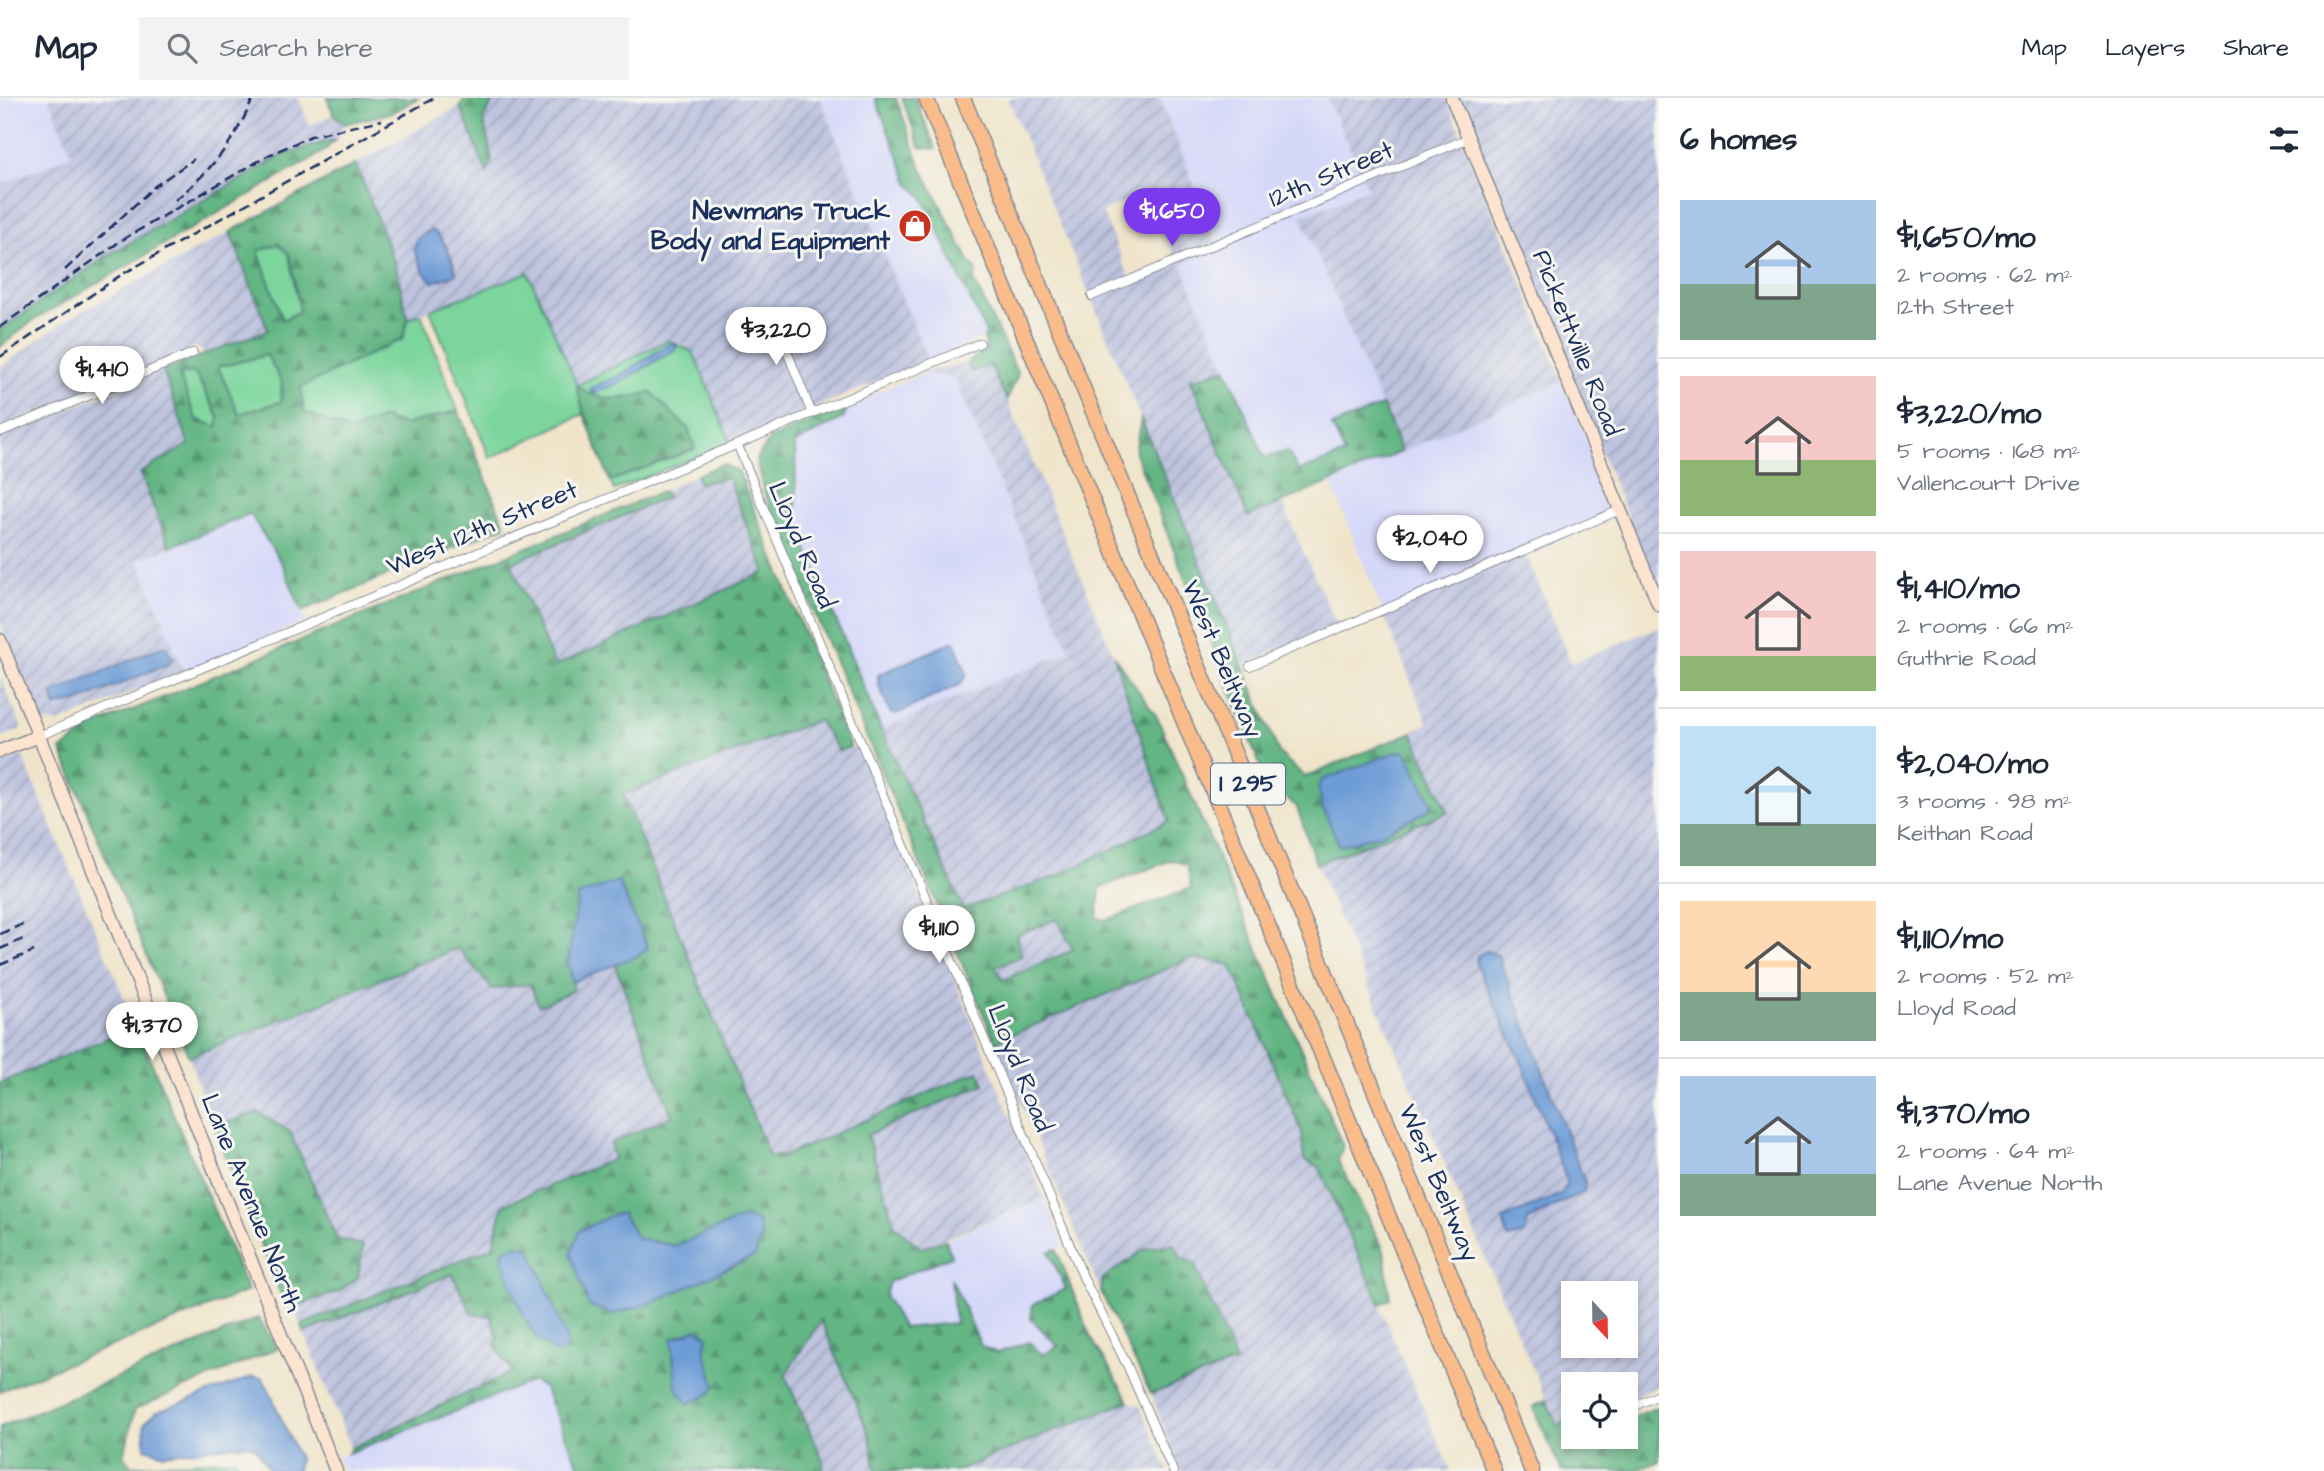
<!DOCTYPE html>
<meta charset="utf-8">
<style>
:root{--surface:#fff;--page:#f2f2f3;--text:#1f2937;--muted:#747a83;--line:#e0e1e3;--accent:#7c3aed}
body{margin:0;font-family:"Architects Daughter",sans-serif;background:var(--page);color:var(--text);height:100vh;display:flex;flex-direction:column;font-size:26px;white-space:nowrap}
*{box-sizing:border-box;margin:0}
p{font-size:23px;color:var(--muted)}
.icon{flex:none;width:38px;height:38px;fill:none;stroke:currentColor;stroke-width:2;stroke-linecap:round;stroke-linejoin:round}
.map{position:relative;flex:1;overflow:hidden}
.drawer{display:flex;flex-direction:column;background:var(--surface);width:665px}
.drawer>*{flex:none}
.needle{width:46px;rotate:158deg}
.buttons{position:absolute;left:1561px;top:1183px;display:grid;gap:14px}
.buttons a{display:grid;place-items:center;width:77px;height:77px;border-radius:0px;background:var(--surface);box-shadow:0 4px 10px #0003;font-size:35px}
.price{position:absolute;translate:-50% -60px;padding:0 16px;border-radius:24px;background:#fff;color:#222;font-size:23px;line-height:46px;filter:drop-shadow(0 2px 4px #0008)}
.price::after{content:'';position:absolute;left:50%;top:42px;width:21px;height:16px;margin-left:-10px;background:inherit;clip-path:polygon(0 0,100% 0,50% 100%)}
.price.active{background:var(--accent);color:#fff}
ul{padding:0;list-style:none}
li{display:flex;align-items:center;gap:21px;height:175px;padding:0 21px}
li+li{border-top:2px solid var(--line)}
li span{display:grid;place-items:center;flex:none;width:196px;height:140px;border-radius:0px;color:#555}
li>.icon{margin-inline-start:auto}
span .icon{width:84px;height:84px;fill:#fffc;stroke-width:1}
li b{font-size:30px}
h2{display:flex;justify-content:space-between;align-items:center;height:84px;padding:0 21px;font-size:30px}
header{display:flex;align-items:center;gap:42px;box-sizing:border-box;height:98px;padding:0 35px;background:var(--surface);border-bottom:2px solid var(--line)}
header strong{font-size:33px}
nav{display:flex;gap:38px;margin-inline-start:auto;font-size:24px}
.search{width:490px;height:63px;background:var(--page);display:flex;align-items:center;gap:18px;box-sizing:border-box;padding:0 24px;border-radius:0px;color:var(--muted);font-size:26px}
main{display:flex;flex:1;min-height:0}
.map>svg:first-child{display:block}
.built{fill:#d6d8f9;fill-rule:evenodd}
.industrial{fill:url(#industrial-furrows);fill-rule:evenodd}
.grass{fill:#7bd59c;stroke:#4b827d;stroke-width:2;fill-rule:evenodd}
.forest{fill:url(#forest-firs);stroke:#407271;stroke-width:2;fill-rule:evenodd}
.water{fill:#6e9cd6;stroke:#44669a;stroke-width:2}
.lines{fill:none;stroke-linecap:round;stroke-linejoin:round}
.street-casing{stroke:#868a94;stroke-width:10}
.secondary-casing{stroke:#868a94;stroke-width:15}
.highway-casing{stroke:#868a94;stroke-width:17}
.street{stroke:#fff;stroke-width:8}
.secondary{stroke:#fde4d1;stroke-width:12}
.highway{stroke:#fabc8b;stroke-width:14}
.rail{stroke:#1b2f5e;stroke-width:2.5;stroke-dasharray:10 5;stroke-linecap:butt}
.labels{text-anchor:middle;dominant-baseline:central;stroke-width:6;stroke-linejoin:round;paint-order:stroke}
.shield{fill:#f6f6f2;stroke:#5d6b8a;stroke-width:2}
.shield-label{font-size:24px;font-weight:bold;fill:#1b2f5e}
.street-label{font-size:26px;fill:#1b2f5e;stroke:#f6f6f2}
.poi-label{font-size:26px;font-weight:bold;fill:#1b2f5e;stroke:#f6f6f2;text-anchor:end}
</style>
<header>
<strong>Map</strong>
<div class="search"><svg class="icon" aria-label="search" viewBox="0 0 24 24"><circle cx="10" cy="10" r="6"/><path d="M15 15l6 6"/></svg>Search here</div>
<nav><a>Map</a><a>Layers</a><a>Share</a></nav>
</header>
<main>
<div class="map">
<svg width="1659" height="1373" viewBox="0 0 1659 1373">
<defs>
<pattern id="industrial-furrows" width="10" height="10" patternUnits="userSpaceOnUse" patternTransform="scale(1.75)"><rect width="10" height="10" fill="#bec3de"/><path d="M-1 1l2-2M0 10L10 0M9 11l2-2" fill="none" stroke="#9a9fb7"/></pattern>
<pattern id="forest-firs" width="22" height="20" patternUnits="userSpaceOnUse" patternTransform="scale(1.75)"><rect width="22" height="20" fill="#64b684"/><path d="M5 1l3.5 6h-7zM16 11l3.5 6h-7z" fill="#52946f"/></pattern>
</defs>
<rect width="100%" height="100%" fill="#f6f6f2"/>
<filter id="ink" filterUnits="userSpaceOnUse"><feTurbulence type="fractalNoise" baseFrequency=".0143" numOctaves="2"/><feDisplacementMap in="SourceGraphic" scale="14" xChannelSelector="R" yChannelSelector="G"/><feConvolveMatrix kernelMatrix="1 2 1 2 8 2 1 2 1" color-interpolation-filters="sRGB"/></filter>
<filter id="wash" filterUnits="userSpaceOnUse"><feTurbulence type="fractalNoise" baseFrequency=".00686" numOctaves="4" result="noise"/><feDisplacementMap in="SourceGraphic" scale="28" xChannelSelector="R" yChannelSelector="G"/><feGaussianBlur stdDeviation="1.57" result="paint"/><feColorMatrix in="noise" values="0 0 0 0 0 0 0 0 0 0 0 0 0 0 0 0 0 1.4 0 .05"/><feComposite in="paint" operator="in"/></filter>
<g filter="url(#wash)">
<rect width="100%" height="100%" fill="#f0e5cb"/>
<!-- built -->
<path class="built" d="M0 0H49L72 57 0 87Z
M820 0H875L910 87 922 98 987 238 928 262Z
M1160 0H1327L1369 91 1301 119 1383 307 1332 328 1345 356 1299 373 1265 360 1181 166 1219 150Z
M926 274 956 281 1070 553 881 631 797 427 795 345 842 320 849 306ZM952 544 967 576 928 555Z
M1562 283 1618 417 1384 517 1331 384Z
M250 416 282 466 306 523 184 573 138 462Z
M1044 1101 1064 1147 1050 1154 1066 1191 1031 1221 1058 1249 1042 1257 1029 1244 997 1255 981 1248 952 1183 955 1225 903 1230 885 1198 889 1184 951 1158 946 1142Z
M533 1283 544 1289 581 1373H344L338 1359Z"/>
<!-- industrial -->
<path class="industrial" d="M49 0H299L309 27 334 17 345 26 336 41 283 57 110 156 0 232V87L72 57Z
M495 0H820L928 262 731 345 693 254 682 246 668 242 577 288 528 174 408 221 396 169 356 66 460 8 487 74 492 62 483 21Z
M1008 0H1160L1219 150 1181 166 1226 270 1191 283 1248 419 1282 405 1336 526 1243 567ZM1148 93 1175 160 1130 180 1102 114Z
M1327 0H1446L1562 283 1401 354 1301 118 1368 91Z
M1457 0H1659V496Z
M230 134 268 232 207 257 196 249 0 329V269L68 221Z
M967 265 973 274 990 267 1007 302 1114 558 1169 723 1057 778 964 812 881 631 1070 553 956 282 926 274Z
M163 272 189 346 140 375 170 449 138 462 184 573 58 625 43 624 38 618 0 524V339Z
M696 377 700 384 728 379 766 474 555 568 510 465 667 399 663 393Z
M1526 457 1571 565 1659 529V1288L1626 1302V1286H1573V1323L1558 1329 1316 766 1448 714 1412 634 1428 625 1384 517ZM1573 1195H1626V1248H1573Z
M0 578 22 631 0 640Z
M819 622 839 653 859 648 1044 1101 921 1150 895 1128 866 1037 983 986 978 973 784 1058 769 1059 623 697Z
M22 657 136 928 0 985V667Z
M1058 821 1074 852 1003 882 995 869 1021 858 1016 837Z
M459 850 492 890 530 886 574 892 573 884 615 866 673 1018 611 1045 615 1061 503 1107 494 1149 301 1227 295 1209 340 1193 337 1141 290 1034 257 1014 214 1029 189 959Z
M1192 860 1231 867 1302 1034 1304 1062 1319 1069 1451 1373H1180L1151 1296 1235 1264 1102 1181 1101 1194 995 944Z
M452 1176 472 1215 491 1219 498 1239 495 1247 512 1274 351 1350 304 1235Z
M821 1222 870 1338 876 1373H823V1362L785 1277Z
M1129 1303 1140 1308 1168 1373H956Z"/>
<!-- grass -->
<path class="grass" d="M278 146 289 156 300 213 283 222 257 153Z
M528 174 577 287 668 242 693 254 731 345 614 392 610 383 695 351 688 331 651 294C622 302 604 305 577 289L584 316 490 360 430 212ZM671 245 677 248 619 285 593 295 592 290 619 278Z
M421 216 458 313 404 327 384 320 350 333 304 314 300 289 403 241 408 221Z
M267 257 282 285 281 304 239 316 218 269Z
M194 274 219 319 217 329 196 321 179 277Z"/>
<!-- forest -->
<path class="forest" d="M327 0H418L394 14 345 26 334 17Z
M465 0H495L483 21 492 62 487 75 460 8Z
M875 0H896L921 69 970 165 977 172 974 183 1018 276 1007 302 990 267 972 274 967 265 987 251 984 239 987 237 922 98 910 87Z
M902 0H915L936 51 920 49Z
M336 41 323 54 34 222 0 249V232L110 156 283 57Z
M356 66 396 169 408 221 403 240 301 289 304 314 350 333 384 320 404 327 458 313 505 428 302 513 282 466 250 416 170 449 140 375 189 346 163 272 268 232 230 134ZM278 146 289 156 300 213 283 222 258 153ZM267 257 282 285 281 304 239 316 218 269ZM194 274 219 319 217 329 196 321 179 277Z
M1226 270 1265 360 1287 353 1299 373 1345 356 1332 328 1383 307 1401 354 1248 419 1191 282Z
M577 288C606 307 620 302 651 294L688 331 695 351 610 383 584 316Z
M849 306 843 320 795 345 797 427 881 631 964 811 1057 778 1169 723 1114 558 1157 619 1343 1048 1338 1063 1384 1152 1390 1201 1380 1206 1319 1069 1304 1062 1302 1034 1231 867 1192 860 995 944 763 392 756 362 770 341ZM1171 762 1187 767 1191 790 1107 822 1097 820 1100 790ZM1057 821 1073 852 1003 882 995 869 1022 858 1017 837Z
M1141 321 1279 655 1305 679 1412 634 1448 714 1316 766 1297 709 1266 682 1135 355Z
M723 366 739 374 850 649 839 653 818 622 623 697 769 1058H784L978 973 984 986 867 1037 895 1128 921 1150 946 1142 951 1158 889 1184 885 1198 903 1230 955 1225 951 1180 981 1248 997 1255 1029 1244 1043 1257 1058 1248 1031 1221 1033 1206 1066 1191 1049 1154 1056 1151 1090 1238 1129 1303 956 1373H876L870 1338 821 1222 785 1277 823 1363V1373H581L544 1290 533 1283 348 1355 351 1350 512 1274 495 1246 498 1239 491 1219 472 1215 452 1176 304 1235 301 1227 493 1149 503 1107 614 1061 611 1045 672 1018 615 866 639 857 648 850 618 783 568 864 574 892 539 908 530 886 492 891 458 850 189 959 61 652 91 629 663 393 668 399 511 465 555 568 765 474 728 380 699 385 696 377ZM745 1119 755 1158 649 1206 613 1216 637 1140 675 1148Z
M136 928 248 1193 0 1293V985Z
M257 1014 290 1034 337 1141 363 1147 358 1179 340 1193 295 1209 283 1202 214 1029Z
M1174 1146 1181 1160 1194 1165 1236 1264 1151 1296 1101 1194 1102 1181 1147 1150Z
M258 1220 278 1250 135 1311 124 1357 131 1368 235 1361 246 1373H0V1329Z
M1546 1302 1558 1328 1573 1323V1339H1626V1313L1630 1321 1659 1308V1363L1635 1373H1561L1533 1309Z"/>
<!-- water -->
<path class="water" d="M431 132C444 138 453 162 456 176L433 184 425 176 414 152 417 141Z
M671 245H676V251L619 285 593 296 591 290 619 278Z
M952 544 955 545 967 576 961 586 899 615 891 616 878 586V577Z
M165 547 173 562 170 565 77 604 55 608 53 595Z
M1399 653 1406 654 1432 706 1427 713 1381 736 1340 748 1323 711 1318 690 1322 682Z
M618 783 648 850 639 857 573 884 568 864 578 798Z
M1486 853 1498 857 1585 1084 1584 1093 1528 1122 1525 1136 1508 1140 1503 1121 1561 1096 1566 1088V1080L1522 965 1476 866 1477 858Z
M622 1115 637 1140 675 1148 745 1119 758 1124 761 1139 755 1158 649 1206 613 1216 589 1208 571 1156 579 1133 612 1117Z
M518 1147 530 1150 567 1241 566 1251 559 1256C524 1240 515 1194 502 1160L503 1153Z
M697 1231 708 1239 704 1251 715 1288 709 1296 688 1306 676 1289 672 1241Z
M252 1279 262 1280 268 1290 299 1361 297 1373H270L256 1350 247 1346 164 1356 145 1350 144 1326 156 1314Z"/>
</g>
<g filter="url(#ink)">
<g class="lines">
<defs>
<path id="street" d="M1092 198 1469 40
M773 218 812 316
M0 334 193 255
M738 348 1084 1181 1128 1269 1173 1373
M1250 568 1620 412
M39 638 980 245
M1632 1309 1659 1297"/>
<path id="secondary" d="M1452 0 1659 507
M0 542 336 1373
M0 653 39 638"/>
<path id="highway" d="M926 0 1494 1373
M963 0 1532 1373"/>
</defs>
<!-- street casing -->
<use href="#street" class="street-casing"/>
<!-- secondary casing -->
<use href="#secondary" class="secondary-casing"/>
<!-- highway casing -->
<use href="#highway" class="highway-casing"/>
<!-- street -->
<use href="#street" class="street"/>
<!-- secondary -->
<use href="#secondary" class="secondary"/>
<!-- highway -->
<use href="#highway" class="highway"/>
<!-- rail -->
<path class="rail" d="M175 102C210 74 236 42 253 0
M65 172 155 88 194 61
M0 229 122 142 269 57 311 38 382 22
M0 259 121 177 434 0
M0 836 23 826
M0 851 28 839
M0 867 34 853"/>
</g>
</g>
<!-- icons -->
<defs>
<symbol id="shop-disc" viewBox="-11 -11 22 22"><circle r="9.5" fill="#c8321e" stroke="#f6f6f2"/><path d="M-5-2.5h2.3a2.7 3.5 0 0 1 5.4 0H5L5.5 6h-11ZM-1.5-2.5h3a1.5 2.3 0 0 0-3 0Z" fill="#fff"/></symbol>
</defs>
<g fill-rule="evenodd">
<use href="#shop-disc" x="896" y="109" width="38" height="38"/>
</g>
<g class="labels">
<!-- shield labels -->
<rect class="shield" x="1211" y="665.5" width="74" height="41" rx="5"/>
<g class="shield-label">
<text x="1248" y="686">I 295</text>
</g>
<!-- street labels -->
<g class="street-label">
<text transform="translate(1331 76) rotate(-23)">12th Street</text>
<text transform="translate(1577 245) rotate(68)">Pickettville Road</text>
<text transform="translate(482 430) rotate(-23)">West 12th Street</text>
<text transform="translate(802 447) rotate(67)">Lloyd Road</text>
<text transform="translate(1222 561) rotate(67)">West Beltway</text>
<text transform="translate(1020 970) rotate(68)">Lloyd Road</text>
<text transform="translate(1439 1085) rotate(67)">West Beltway</text>
<text transform="translate(252 1105) rotate(68)">Lane Avenue North</text>
</g>
<!-- poi labels -->
<g class="poi-label">
<text x="890" y="113">Newmans Truck<tspan x="890" dy="30">Body and Equipment</tspan></text>
</g>
</g>
</svg>
<div class="buttons">
<a><svg class="needle" viewBox="-14 -14 28 28"><path d="M0-13l5 13h-10z" fill="#e53935"/><path d="M0 13l5-13h-10z" fill="#747a83"/></svg></a>
<a><svg class="icon" aria-label="locate" viewBox="0 0 24 24"><circle cx="12" cy="12" r="6"/><path d="M12 2v4M12 18v4M2 12h4M18 12h4"/></svg></a>
</div>
<b class="price active" style="left:1172px;top:150px">$1,650</b>
<b class="price" style="left:776px;top:269px">$3,220</b>
<b class="price" style="left:102px;top:308px">$1,410</b>
<b class="price" style="left:1430px;top:477px">$2,040</b>
<b class="price" style="left:939px;top:867px">$1,110</b>
<b class="price" style="left:152px;top:964px">$1,370</b>
</div>
<section class="drawer">
<h2>6 homes<svg class="icon" aria-label="filters" viewBox="0 0 24 24"><path d="M4 7h16M4 17h16"/><circle cx="9" cy="7" r="2"/><circle cx="15" cy="17" r="2"/></svg></h2>
<ul>
<li><span style="background:linear-gradient(#a9c7e8 60%,#7fa58c 0)"><svg class="icon" aria-label="home" viewBox="0 0 24 24"><path d="M3 11l9-7 9 7M6 9v11h12V9"/></svg></span><div><b>$1,650/mo</b><p>2 rooms · 62 m²</p><p>12th Street</p></div></li>
<li><span style="background:linear-gradient(#f6c9c9 60%,#8fb573 0)"><svg class="icon" aria-label="home" viewBox="0 0 24 24"><path d="M3 11l9-7 9 7M6 9v11h12V9"/></svg></span><div><b>$3,220/mo</b><p>5 rooms · 168 m²</p><p>Vallencourt Drive</p></div></li>
<li><span style="background:linear-gradient(#f6c9c9 75%,#8fb573 0)"><svg class="icon" aria-label="home" viewBox="0 0 24 24"><path d="M3 11l9-7 9 7M6 9v11h12V9"/></svg></span><div><b>$1,410/mo</b><p>2 rooms · 66 m²</p><p>Guthrie Road</p></div></li>
<li><span style="background:linear-gradient(#bfe0f5 70%,#7fa58c 0)"><svg class="icon" aria-label="home" viewBox="0 0 24 24"><path d="M3 11l9-7 9 7M6 9v11h12V9"/></svg></span><div><b>$2,040/mo</b><p>3 rooms · 98 m²</p><p>Keithan Road</p></div></li>
<li><span style="background:linear-gradient(#ffd9b3 65%,#7fa58c 0)"><svg class="icon" aria-label="home" viewBox="0 0 24 24"><path d="M3 11l9-7 9 7M6 9v11h12V9"/></svg></span><div><b>$1,110/mo</b><p>2 rooms · 52 m²</p><p>Lloyd Road</p></div></li>
<li><span style="background:linear-gradient(#a9c7e8 70%,#7fa58c 0)"><svg class="icon" aria-label="home" viewBox="0 0 24 24"><path d="M3 11l9-7 9 7M6 9v11h12V9"/></svg></span><div><b>$1,370/mo</b><p>2 rooms · 64 m²</p><p>Lane Avenue North</p></div></li>
</ul>
</section>
</main>
